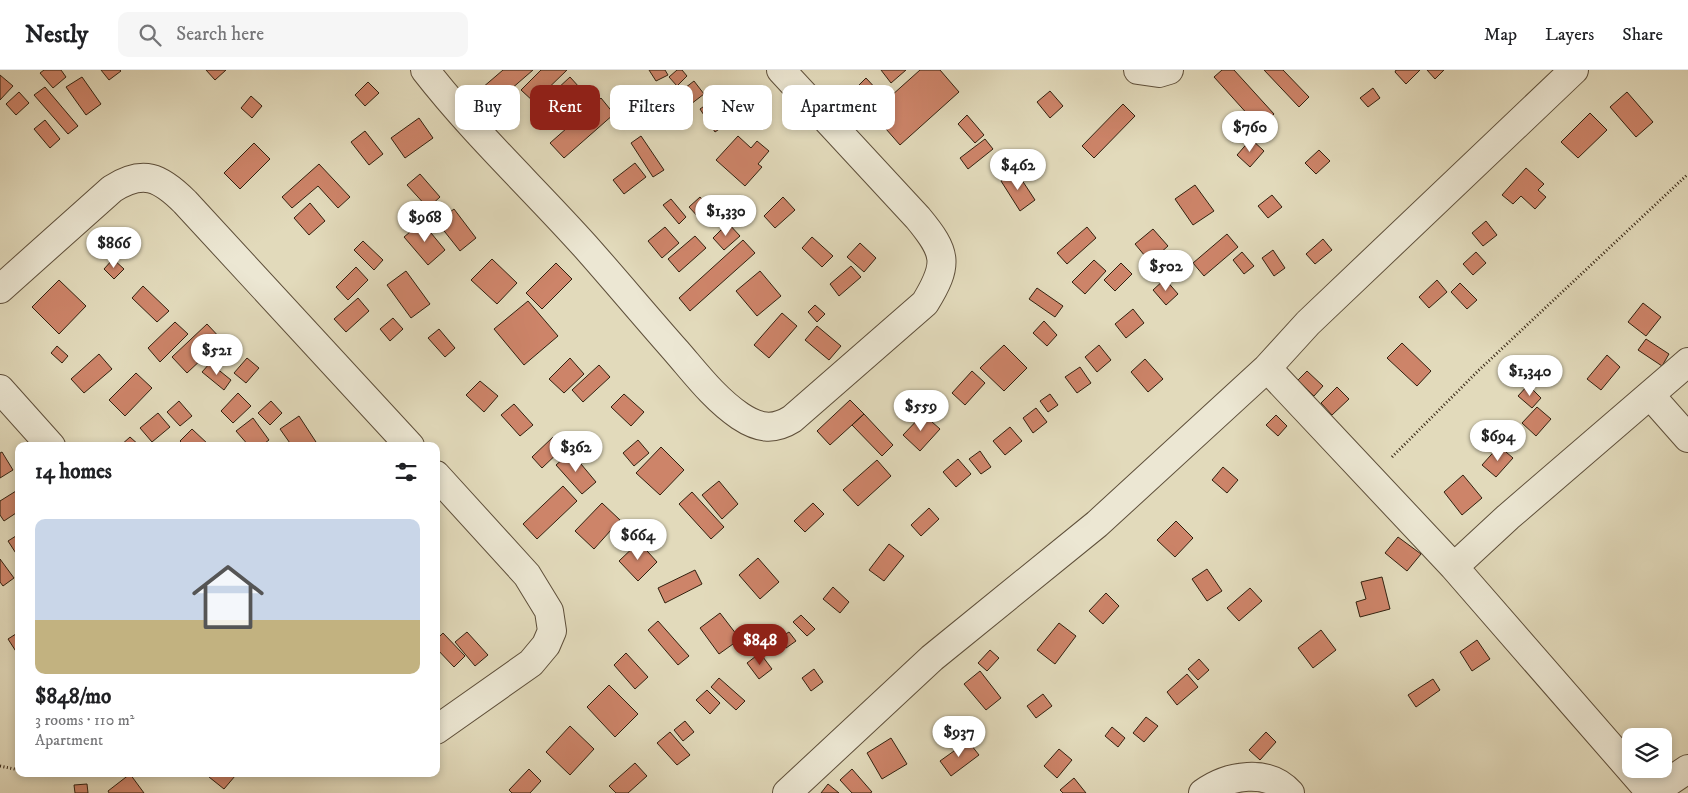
<!DOCTYPE html>
<meta charset="utf-8">
<style>
:root{--surface:#fff;--page:#f6f6f6;--text:#202124;--muted:#757577;--line:#e0e0e0;--accent:#8f2418}
body{margin:0;font-family:"IM FELL DW Pica",serif;background:var(--page);color:var(--text);height:100vh;display:flex;flex-direction:column;font-size:19px;white-space:nowrap}
*{box-sizing:border-box;margin:0}
p{font-size:16px;color:var(--muted)}
.icon{flex:none;width:28px;height:28px;fill:none;stroke:currentColor;stroke-width:2;stroke-linecap:round;stroke-linejoin:round}
.map{position:relative;flex:1;overflow:hidden}
.panel{position:absolute;left:15px;top:372px;width:425px;height:335px;display:flex;flex-direction:column;background:var(--surface);border-radius:10px;box-shadow:0 2px 8px #0003}
.panel>*{flex:none}
.hud{position:absolute;left:455px;top:15px;width:475px;height:45px;display:flex;gap:10px}
.fabs{position:absolute;left:1622px;top:658px;display:grid;gap:10px}
.fabs a{display:grid;place-items:center;width:50px;height:50px;border-radius:10px;background:var(--surface);box-shadow:0 2px 8px #0003;font-size:25px}
.price{position:absolute;translate:-50% -42px;padding:0 11px;border-radius:18px;background:#fff;color:#222;font-size:16px;line-height:32px;filter:drop-shadow(0 1px 2px #0008)}
.price::after{content:'';position:absolute;left:50%;top:30px;width:15px;height:11px;margin-left:-8px;background:inherit;clip-path:polygon(0 0,100% 0,50% 100%)}
.price.on{background:var(--accent);color:#fff}
ul{padding:0;list-style:none}
li{display:grid;align-content:center;gap:10px;height:265px;padding:0 20px}
li+li{border-top:1px solid var(--line)}
li span{display:grid;place-items:center;height:155px;border-radius:10px;color:#555}
li>.icon{margin-inline-start:auto}
span .icon{width:90px;height:90px;fill:#fffc;stroke-width:1}
li b{font-size:21px}
h2{display:flex;justify-content:space-between;align-items:center;height:60px;padding:0 20px;font-size:21px}
.pill{padding:0 18px;border-radius:10px;background:var(--surface);box-shadow:0 2px 8px #0003;font-size:18px;line-height:45px}
.pill.on{background:var(--accent);color:#fff}
header{display:flex;align-items:center;gap:30px;box-sizing:border-box;height:70px;padding:0 25px;background:var(--surface);border-bottom:1px solid var(--line)}
header strong{font-size:24px}
nav{display:flex;gap:28px;margin-inline-start:auto;font-size:18px}
.search{width:350px;height:45px;background:var(--page);display:flex;align-items:center;gap:12px;box-sizing:border-box;padding:0 18px;border-radius:10px;color:var(--muted);font-size:19px}
.map>svg:first-child{display:block}
.building{fill:#cd8469;stroke:#32210f}
.lines{fill:none;stroke-linecap:round;stroke-linejoin:round}
.minor-casing{stroke:#5e4f3a;stroke-width:30}
.path{stroke:#32210f;stroke-width:3;stroke-dasharray:1 2.5;stroke-linecap:butt}
.minor{stroke:#ece7d3;stroke-width:28}
</style>
<header>
<strong>Nestly</strong>
<div class="search"><svg class="icon" aria-label="search" viewBox="0 0 24 24"><circle cx="10" cy="10" r="6"/><path d="M15 15l6 6"/></svg>Search here</div>
<nav><a>Map</a><a>Layers</a><a>Share</a></nav>
</header>
<div class="map">
<svg width="1688" height="723" viewBox="0 0 1688 723">
<rect width="100%" height="100%" fill="#e2dabb"/>
<filter id="stains"><feTurbulence type="fractalNoise" baseFrequency=".004" numOctaves="4"/><feColorMatrix values="0 0 0 0 .2 0 0 0 0 .09 0 0 0 0 .02 0 0 0 .5 -.17"/></filter>
<radialGradient id="worn" r=".72"><stop offset=".6" stop-color="#630" stop-opacity="0"/><stop offset="1" stop-color="#630" stop-opacity=".3"/></radialGradient>
<!-- building -->
<path class="building" d="M44 0H61L66 7 53 18 40 3Z
M101 0H120L121 1 109 10Z
M206 0H226L215 10Z
M503 0H533L495 33 482 18Z
M541 0H567L534 32 521 20Z
M649 0H665L668 5 656 11Z
M677 0H682L687 6 677 16 669 7Z
M881 0H906L891 13Z
M920 0H940L959 22 900 75 872 43Z
M1222 0H1234L1274 44 1260 58 1214 7Z
M1264 0H1283L1309 27 1299 37Z
M1396 0H1420L1406 14 1395 2Z
M1427 0H1444L1435 9Z
M0 5 13 16 0 30Z
M82 7 101 34 86 45 66 17Z
M570 7 589 28 574 41 556 20Z
M866 8 879 22 867 32 855 19Z
M694 11 704 24 682 41 672 28Z
M368 12 379 23 365 36 355 25Z
M45 17 78 56 68 64 34 25Z
M1373 18 1380 28 1368 37 1360 28Z
M1050 21 1063 36 1050 48 1037 32Z
M19 22 29 33 16 45 6 34Z
M1627 22 1653 52 1636 67 1610 37Z
M251 26 262 36 252 48 241 38Z
M601 28 614 44 564 88 550 73Z
M713 30 728 53 715 62 700 39Z
M1123 34 1135 46 1094 88 1082 76Z
M1590 43 1607 60 1578 88 1561 72Z
M967 45 984 65 975 73 958 54Z
M419 48 433 68 405 88 391 68Z
M45 50 60 69 50 78 34 59Z
M365 61 383 84 369 95 351 72Z
M641 66 664 100 653 107 631 73Z
M738 66 751 78 757 71 769 81 758 94 762 97 745 116 716 90Z
M985 69 993 79 968 99 960 88Z
M1251 69 1264 81 1250 97 1237 85Z
M254 73 270 89 240 119 224 103Z
M1319 80 1330 91 1316 104 1305 93Z
M635 93 646 107 624 124 613 110Z
M319 94 350 127 338 138 318 116 292 138 282 127Z
M1526 98 1544 114 1538 120 1546 127 1535 139 1521 126 1513 134 1502 125Z
M1016 101 1035 130 1020 141 1001 111Z
M420 104 440 127 428 138 407 115Z
M1195 115 1214 141 1193 155 1175 129Z
M1272 125 1282 137 1268 148 1258 136Z
M700 127 712 140 700 149 689 137Z
M783 127 795 140 775 158 764 146Z
M671 129 686 147 679 154 663 135Z
M310 133 325 151 309 165 294 148Z
M454 139 476 168 460 181 437 152Z
M1486 151 1497 165 1483 176 1472 163Z
M422 152 445 180 428 195 404 167Z
M728 153 740 166 724 180 713 168Z
M665 157 679 173 662 188 648 171Z
M1087 157 1096 168 1067 194 1057 183Z
M1153 159 1168 176 1150 192 1135 174Z
M1227 164 1238 177 1204 206 1193 193Z
M695 166 706 178 679 202 668 189Z
M812 167 833 186 822 197 802 178Z
M1323 169 1332 180 1315 194 1306 184Z
M743 170 755 183 690 241 679 228Z
M363 171 383 190 374 200 354 180Z
M860 173 876 188 864 202 847 187Z
M1273 180 1285 198 1274 206 1262 188Z
M1242 182 1254 196 1244 204 1233 190Z
M1476 182 1486 193 1473 205 1463 194Z
M113 189 124 199 114 209 104 199Z
M492 189 517 213 497 234 471 210Z
M1094 190 1106 201 1085 224 1072 212Z
M556 193 572 209 542 239 526 223Z
M1121 193 1132 204 1115 221 1104 210Z
M851 196 861 207 839 226 830 214Z
M356 197 368 210 348 230 336 217Z
M406 201 430 234 411 248 387 215Z
M760 201 781 226 757 246 736 221Z
M1165 209 1178 224 1166 235 1153 220Z
M59 210 86 236 59 264 32 237Z
M1437 210 1447 222 1429 238 1419 227Z
M1460 213 1477 230 1467 239 1451 222Z
M143 216 169 241 157 252 132 228Z
M1037 218 1063 236 1055 247 1029 229Z
M358 228 369 241 346 262 334 249Z
M528 231 558 266 524 295 494 259Z
M1643 233 1661 247 1646 266 1628 252Z
M815 235 825 244 817 252 808 242Z
M1133 239 1144 253 1126 268 1115 254Z
M782 243 797 256 769 288 754 275Z
M393 248 403 259 390 271 380 259Z
M1044 251 1057 265 1047 276 1033 263Z
M175 252 188 264 160 292 148 278Z
M207 254 222 270 187 303 172 287Z
M817 256 841 276 829 290 805 270Z
M439 259 455 278 445 287 428 268Z
M1646 269 1669 284 1662 296 1638 280Z
M1402 273 1431 301 1417 316 1387 288Z
M1004 275 1027 298 1004 321 980 298Z
M1099 275 1111 290 1097 302 1085 287Z
M57 276 68 286 62 293 51 283Z
M99 284 112 299 84 323 71 309Z
M1607 285 1620 297 1601 320 1587 309Z
M247 288 259 298 246 313 234 303Z
M570 288 584 304 564 323 549 309Z
M1145 289 1163 309 1148 322 1131 302Z
M210 293 231 310 224 320 202 302Z
M599 295 610 307 583 332 572 320Z
M1080 297 1091 313 1077 323 1065 307Z
M972 301 985 313 965 335 952 323Z
M1307 301 1323 316 1314 326 1298 310Z
M136 303 152 318 125 346 109 330Z
M480 311 498 326 484 342 466 325Z
M1528 315 1541 328 1532 338 1518 326Z
M1337 317 1349 329 1332 345 1321 333Z
M238 323 251 336 233 353 221 341Z
M624 324 644 342 631 356 611 337Z
M1050 324 1058 335 1048 342 1040 331Z
M850 330 864 344 830 375 817 361Z
M179 331 192 346 180 356 167 342Z
M271 331 282 343 270 355 258 343Z
M514 334 533 355 520 366 501 345Z
M1537 337 1551 349 1536 366 1522 353Z
M1036 338 1047 352 1033 363 1023 348Z
M158 343 170 357 152 372 140 358Z
M864 344 893 375 882 386 852 355Z
M923 344 940 359 920 381 903 365Z
M1276 345 1287 356 1278 366 1266 355Z
M299 346 316 372 309 376H292L280 359Z
M253 348 269 370 261 376H249L236 361Z
M1010 357 1022 371 1005 385 993 371Z
M192 359 209 375 208 376H185L180 371Z
M130 367 140 376H120Z
M553 367 563 378 542 398 532 387Z
M638 370 649 383 634 396 623 383Z
M1499 376 1513 388 1496 407 1482 395Z
M661 377 684 400 660 425 636 403Z
M980 381 991 397 981 404 969 389Z
M2 382 13 400 0 408V383Z
M571 382 596 412 582 424 556 395Z
M958 389 971 404 956 417 943 402Z
M877 390 891 406 858 436 843 420Z
M1223 397 1238 410 1227 423 1212 410Z
M1463 405 1482 428 1462 445 1444 422Z
M719 411 738 434 722 449 702 425Z
M563 416 577 431 537 469 523 454Z
M16 421 19 425V441L4 451 0 445V431Z
M692 422 724 457 711 469 679 434Z
M602 433 620 450 594 479 575 461Z
M813 433 824 444 805 462 794 451Z
M929 438 939 449 921 466 911 455Z
M1176 451 1193 468 1175 487 1157 470Z
M19 464V488L8 471Z
M1398 467 1421 484 1407 501 1385 483Z
M639 472 657 492 638 511 619 491Z
M889 474 904 486 884 511 869 500Z
M758 488 779 512 760 529 739 505Z
M0 489 14 508 3 516 0 512Z
M1207 499 1222 521 1207 531 1192 509Z
M695 500 702 514 665 533 658 518Z
M1382 507 1390 539 1360 547 1356 532 1366 529 1361 512Z
M833 517 849 532 840 543 823 529Z
M1250 518 1262 531 1239 551 1227 538Z
M1106 523 1119 536 1103 554 1089 541Z
M720 543 740 569 719 584 700 558Z
M801 545 815 559 807 566 793 552Z
M658 551 689 586 678 595 648 560Z
M1059 553 1076 566 1055 594 1037 580Z
M1321 560 1336 580 1313 598 1298 578Z
M19 562V583H17L8 569Z
M467 562 488 585 475 596 455 572Z
M789 562 796 571 786 578 779 568Z
M443 563 465 586 454 597 436 578V570Z
M1477 570 1490 589 1472 601 1460 582Z
M990 580 999 588 987 601 978 593Z
M626 583 648 607 635 619 614 595Z
M760 583 772 599 759 609 747 593Z
M1199 589 1209 600 1198 610 1188 599Z
M814 599 823 612 811 621 802 608Z
M980 601 1001 628 986 640 964 614Z
M1187 604 1198 617 1177 635 1167 622Z
M719 608 745 631 736 640 711 617Z
M1433 609 1440 620 1416 637 1408 625Z
M609 615 638 644 615 667 587 637Z
M707 620 720 633 710 644 696 630Z
M1043 624 1052 636 1036 648 1027 636Z
M1146 647 1158 656 1144 672 1133 663Z
M685 651 694 662 683 671 674 660Z
M570 656 594 679 570 705 546 682Z
M1112 657 1125 668 1118 677 1105 666Z
M670 662 690 685 677 695 657 673Z
M1266 662 1276 672 1260 690 1249 680Z
M891 668 907 694 882 709 867 683Z
M968 671 979 685 951 706 940 691Z
M1059 679 1072 690 1057 708 1044 696Z
M635 693 647 706 628 723H616L609 716Z
M529 699 541 711 530 723H512L509 720Z
M852 699 872 722 870 723H852L840 710Z
M130 704 144 723H109L108 721Z
M211 704H232L235 706 224 719 209 707Z
M1074 708 1086 723H1063L1060 720Z
M87 714 88 723H75L74 715Z
M828 714 839 723H821Z"/>
<g class="lines">
<defs>
<path id="minor" d="M425 0C474 63 532 117 585 176 616 211 646 247 677 282 696 304 715 329 740 346 758 358 773 361 792 349L925 233C949 194 947 183 918 148L781 0
M1138 0 1159 3 1169 0
M0 219 112 119C143 99 160 107 185 132L410 376
M1267 298 1454 497 1508 447 1688 292
M0 319 51 376
M1650 325 1688 368
M436 405 527 505 549 541 552 561 546 575 531 593 436 660
M1454 497 1651 723
M787 723 932 588 1097 454 1267 298 1308 253 1574 0
M1203 723C1228 705 1268 698 1290 723
M1652 723 1688 699"/>
</defs>
<!-- minor casing -->
<use href="#minor" class="minor-casing"/>
<!-- path -->
<path class="path" d="M1392 387 1478 301 1688 104
M0 696 19 700"/>
<!-- minor -->
<use href="#minor" class="minor"/>
</g>
<rect width="100%" height="100%" filter="url(#stains)"/>
<rect width="100%" height="100%" fill="url(#worn)"/>
</svg>
<div class="fabs">
<a><svg class="icon" aria-label="layers" viewBox="0 0 24 24"><path d="M12 4l9 5-9 5-9-5zM3 14l9 5 9-5"/></svg></a>
</div>
<b class="price" style="left:1250px;top:83px">$760</b>
<b class="price" style="left:1018px;top:121px">$462</b>
<b class="price" style="left:726px;top:167px">$1,330</b>
<b class="price" style="left:425px;top:173px">$968</b>
<b class="price" style="left:114px;top:199px">$866</b>
<b class="price" style="left:1166px;top:222px">$502</b>
<b class="price" style="left:217px;top:306px">$521</b>
<b class="price" style="left:1530px;top:327px">$1,340</b>
<b class="price" style="left:921px;top:362px">$559</b>
<b class="price" style="left:1498px;top:392px">$694</b>
<b class="price" style="left:576px;top:403px">$362</b>
<b class="price" style="left:638px;top:491px">$664</b>
<b class="price on" style="left:760px;top:596px">$848</b>
<b class="price" style="left:959px;top:688px">$937</b>
<div class="hud">
<a class="pill">Buy</a>
<a class="pill on">Rent</a>
<a class="pill">Filters</a>
<a class="pill">New</a>
<a class="pill">Apartment</a>
</div>
<section class="panel">
<h2>14 homes<svg class="icon" aria-label="filters" viewBox="0 0 24 24"><path d="M4 7h16M4 17h16"/><circle cx="9" cy="7" r="2"/><circle cx="15" cy="17" r="2"/></svg></h2>
<ul>
<li><span style="background:linear-gradient(#c9d6e8 65%,#c2b280 0)"><svg class="icon" aria-label="home" viewBox="0 0 24 24"><path d="M3 11l9-7 9 7M6 9v11h12V9"/></svg></span><div><b>$848/mo</b><p>3 rooms · 110 m²</p><p>Apartment</p></div></li>
</ul>
</section>
</div>
